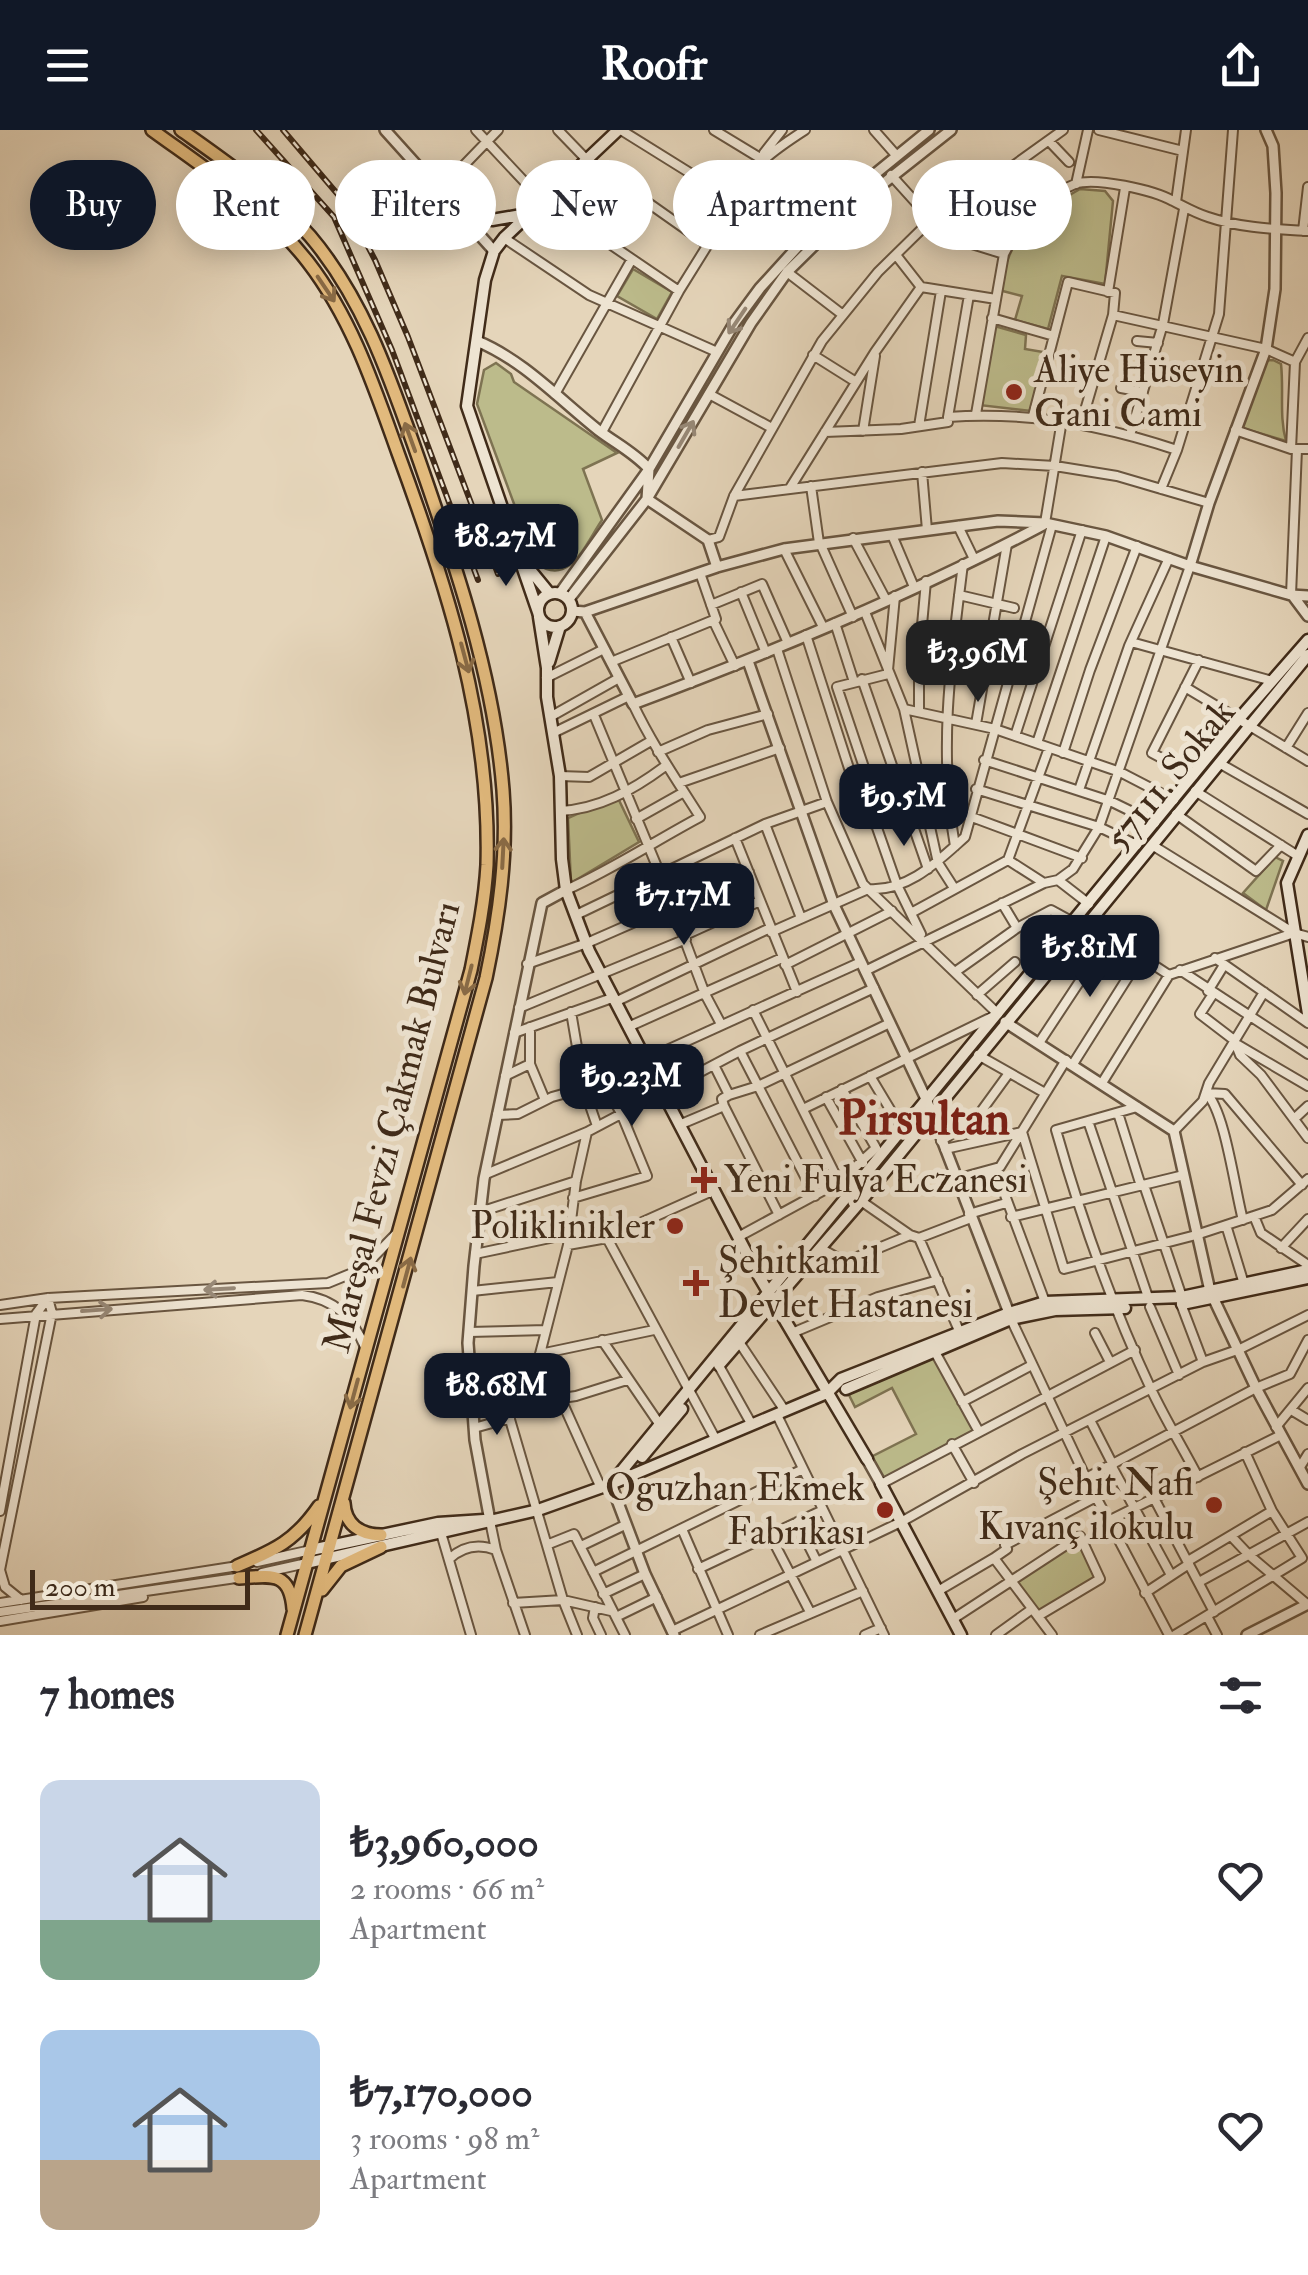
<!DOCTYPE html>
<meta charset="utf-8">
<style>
:root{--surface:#fff;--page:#f7f7f7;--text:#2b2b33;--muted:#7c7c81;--accent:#111827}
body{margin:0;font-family:"IM FELL Double Pica",serif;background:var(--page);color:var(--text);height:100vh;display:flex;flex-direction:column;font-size:38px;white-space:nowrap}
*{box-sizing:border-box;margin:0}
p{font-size:32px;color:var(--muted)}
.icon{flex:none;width:55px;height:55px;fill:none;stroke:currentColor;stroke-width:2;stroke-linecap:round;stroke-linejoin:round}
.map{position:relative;height:1505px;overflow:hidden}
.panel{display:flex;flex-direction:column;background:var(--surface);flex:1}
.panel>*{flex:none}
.top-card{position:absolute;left:30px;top:30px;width:1250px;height:90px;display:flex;gap:20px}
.scale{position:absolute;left:30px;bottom:25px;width:220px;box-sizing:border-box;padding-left:10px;border:5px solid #402b19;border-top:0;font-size:28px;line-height:35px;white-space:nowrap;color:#402b19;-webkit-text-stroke:8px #eee4d2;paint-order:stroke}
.price{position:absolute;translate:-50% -85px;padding:0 22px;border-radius:20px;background:var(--accent);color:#fff;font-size:32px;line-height:65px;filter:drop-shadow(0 2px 5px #0008)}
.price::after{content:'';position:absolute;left:50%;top:60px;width:30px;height:22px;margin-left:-15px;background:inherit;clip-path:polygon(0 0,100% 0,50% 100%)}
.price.selected{background:#222;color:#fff}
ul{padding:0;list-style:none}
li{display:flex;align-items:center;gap:30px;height:250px;padding:0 40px}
li span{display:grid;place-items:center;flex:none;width:280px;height:200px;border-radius:20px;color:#555}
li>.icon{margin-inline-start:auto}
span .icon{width:120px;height:120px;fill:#fffc;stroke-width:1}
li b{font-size:42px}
h2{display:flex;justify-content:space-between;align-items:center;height:120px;padding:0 40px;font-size:42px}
.pill{padding:0 35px;border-radius:45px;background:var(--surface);box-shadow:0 5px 25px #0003;font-size:35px;line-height:90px}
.pill.selected{background:var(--accent);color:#fff}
header{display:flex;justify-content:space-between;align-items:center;height:130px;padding:0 40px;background:var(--accent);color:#fff;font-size:45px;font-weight:700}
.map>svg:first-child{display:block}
.green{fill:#bcbb8b;stroke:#7e7352;stroke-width:2.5}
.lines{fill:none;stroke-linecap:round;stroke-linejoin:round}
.minor-casing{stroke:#695641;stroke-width:12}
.tertiary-casing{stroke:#695641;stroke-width:14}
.secondary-casing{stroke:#402b19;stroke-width:15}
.primary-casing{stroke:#402b19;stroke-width:16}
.minor{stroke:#eee4d2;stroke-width:8}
.tertiary{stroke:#eee4d2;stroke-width:9}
.secondary{stroke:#eee4d2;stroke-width:10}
.primary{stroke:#e2ba7d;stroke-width:11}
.rail-casing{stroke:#402b19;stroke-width:6}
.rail{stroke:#eee4d2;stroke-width:2.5;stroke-dasharray:8;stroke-linecap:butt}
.oneway{stroke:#896b46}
.oneway2{stroke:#978876}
.poi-dot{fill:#8f2418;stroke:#eee4d2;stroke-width:4}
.labels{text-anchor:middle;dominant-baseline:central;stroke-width:10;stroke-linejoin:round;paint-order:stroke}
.poi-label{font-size:38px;fill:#402b19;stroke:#eee4d2;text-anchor:start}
.street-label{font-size:38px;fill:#402b19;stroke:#eee4d2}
.district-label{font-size:48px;font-weight:bold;fill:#7a1f14;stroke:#eee4d2}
</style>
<header><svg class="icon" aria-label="menu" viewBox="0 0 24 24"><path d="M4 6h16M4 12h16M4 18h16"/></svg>Roofr<svg class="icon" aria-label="share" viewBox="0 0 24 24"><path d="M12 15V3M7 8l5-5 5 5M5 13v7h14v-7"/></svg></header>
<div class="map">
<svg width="1308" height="1505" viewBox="0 0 1308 1505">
<rect width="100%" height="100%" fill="#e5d5ba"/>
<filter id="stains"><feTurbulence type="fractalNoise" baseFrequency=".002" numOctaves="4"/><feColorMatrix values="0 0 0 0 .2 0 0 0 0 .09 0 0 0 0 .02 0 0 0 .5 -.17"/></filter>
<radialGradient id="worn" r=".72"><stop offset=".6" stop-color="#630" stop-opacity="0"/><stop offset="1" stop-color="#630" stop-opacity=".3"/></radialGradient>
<!-- green -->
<path class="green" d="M1080 59 1105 61 1113 71 1105 154 1062 146 1048 199 1015 190 1022 166 999 160C1011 102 1031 87 1080 59Z
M633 139 672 162 657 189 617 166Z
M991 195 1026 205 1025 219 1043 222 1031 281 979 275Z
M1273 230 1281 234C1284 261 1279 286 1286 311L1242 298 1263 231Z
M496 233 511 244 514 252 617 323 583 339 602 390C585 415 569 458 536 433L477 274 484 240Z
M617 666 639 712 571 753 568 688Z
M1275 727 1283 731 1266 780 1243 763Z
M935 1222 978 1300 881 1354 867 1329 916 1304 892 1258 855 1277 846 1259Z
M1080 1406 1100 1449 1038 1486 1011 1450Z"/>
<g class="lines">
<defs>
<path id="minor" d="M476 0 535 63 679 161
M558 0 586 29 708 115
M714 0 760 28
M874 0 896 25
M1099 0 1183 21
M1049 11 1069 32
M764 23 782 0
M891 45 946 106 1004 124
M1076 54 1088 0
M440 60 498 0
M735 71C750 36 774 20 805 0
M1176 72 1186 0
M734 74 798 115
M936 97 985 56 1063 0
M1303 101 1308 57
M504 108 589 165 717 222
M896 125 921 157 996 169
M787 142 843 185
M1108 162 1125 58
M1113 185 1266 219 1295 232
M992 188 1054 206
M1137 211 1158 213
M813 225 856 252
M1121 258 1143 262
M555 264 632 129
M709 264 770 297
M976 284 1004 124C1017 97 1046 65 1075 54 1095 47 1154 60 1173 71 1185 77 1195 83 1208 87 1240 98 1275 99 1308 101
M1033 286 1068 152 1115 163 1113 185 1081 294
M948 287 969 165
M919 296 941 161
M1235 300 1291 319H1308
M863 301 875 226
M602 302 679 161 735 71 621 0
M825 302 901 299 948 292V287C1027 281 1103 295 1177 320
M1130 305 1163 194 1184 79
M1291 319 1295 232 1308 208
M922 342 927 400
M811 356 819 413
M790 358 875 222 921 157
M1161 359 1177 320 1219 184 1233 0
M734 366 1002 333 1055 336 1117 346 1209 373
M1045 393 1062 290
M958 396 974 429
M892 405 914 457
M853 408 886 470
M708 410 719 407 734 366 822 211 878 142 931 90
M820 413 853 487
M784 419 823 497
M741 462 766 523
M959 465 1014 478
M1291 465 1297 319
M711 475 762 454 788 513
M865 482 904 579 995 599 1120 642 1174 670
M713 490 735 536
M835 493 854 552
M806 505 866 691 876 695
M671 507 691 553
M1131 512 1272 551
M777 519 827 672 863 754 998 884 803 979
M611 532 716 489 700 443
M888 540 895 466
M888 544 837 557 881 688 876 695 897 755 921 804
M546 548 604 519
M862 549 928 739
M1185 557 1308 631
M904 579 938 733 954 758
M919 580V528L926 451
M594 585 660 744 705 864 721 894
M550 587 619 548
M976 594 1007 414
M553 603 629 566
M1015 606 1082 400
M1037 613 1106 406
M1286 618 1308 583
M658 622 708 600 768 584
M1063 623 1090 540 1137 416
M984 630 1110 671 1155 693
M1219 633 1308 684
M1194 645 1152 623 1199 530
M560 646 589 647 651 611
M679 653 780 618
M976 659 1099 697 1137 715
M1079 660 1129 516 1169 428
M1195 661 1298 726
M560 681C599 679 633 660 664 637
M1176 684 1256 741 1281 715
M969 686 1082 728
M636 689 684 662
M765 694 801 788
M735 708 797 862
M1152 715 1294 803 1308 807
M955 716C938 621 951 529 963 434
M1008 730 1044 753
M1058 750 1089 774
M566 760C613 739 655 711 700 687 676 649 652 614 633 574
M1002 773 1017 798
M911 783 1008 730 1049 618
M576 785 765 694 827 672
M1088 792 1169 845
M771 802 868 759C908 762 938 731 965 707L1052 395
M685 805 760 771
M1215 828 1308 893
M527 834 587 813 749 742
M785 835 892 781
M1180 840 1308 924
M865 841 1044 753 1058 750 1073 739 1099 697 1190 436
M955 842 1017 798 1051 780 1073 792
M1208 861 1224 835
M1213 864 1200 884 1234 910 1240 925 1261 945 1308 1008
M977 865 1015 832
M615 872 770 798
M519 878 686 809
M753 880 839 1052
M571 882 584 958 597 996
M628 897 782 828
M514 903 612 868
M1039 913 1109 807
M1238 915 1308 956
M740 921 815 1066
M978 925 1045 963
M645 930 861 832
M530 934V897
M1073 934 1140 828
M505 946 530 934 545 970
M870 946 903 1001
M1102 953 1169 845 1294 803
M1206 963 1225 964 1302 1055
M1206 963C1225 980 1235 1061 1243 1090
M729 965 758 956 890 893
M826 967 863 1033
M724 976 779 1085
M1137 977 1056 1000C1081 1088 1112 1176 1151 1259 1165 1289 1183 1318 1198 1347
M1118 983 1141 1056
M497 985 518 984 552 967 584 958 643 927
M1294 989 1308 976
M1088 991 1149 1170
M679 995 724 976 722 969 729 965 714 935
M1174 1001 1203 971 1209 953 1264 862
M941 1011 977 987 1009 943
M945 1019 1022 1002 1064 1139 1196 1105 1272 1080 1308 1049
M996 1041 1045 1172
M486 1044 587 1002 740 921 874 858
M956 1049 1000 1037 1066 930
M1144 1055 1182 1167
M573 1068 647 1046 621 983 601 949
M861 1071 910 1105
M480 1082 576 1051
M969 1084 1006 1073
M1254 1086 1261 1103 1308 1135
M1011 1087 1184 1045
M1226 1095 1244 1154
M738 1107 839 1052 876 1018 842 959
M607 1108 716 1310
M919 1108 960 1203
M568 1115 607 1108 714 1060
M820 1118 845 1132 910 1105 919 1108 971 1088
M1281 1118 1308 1089
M475 1124 569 1104
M472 1161 558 1152
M1181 1174 1203 1232
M0 1175 48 1168 328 1153 362 1139 395 1105
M1150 1177 1179 1245
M345 1182 352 1177 360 1163 355 1142
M1010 1187 1086 1348 1169 1505
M0 1189 302 1165C335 1169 352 1187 365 1217
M469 1202 546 1200
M792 1203 878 1167 938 1150
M1095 1203 1110 1232
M602 1210 660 1295
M739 1212 785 1281
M935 1222 978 1300
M540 1224 654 1200
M719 1236 752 1295
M560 1267 601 1358
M542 1269 540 1224 568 1115 576 1051 587 1002
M962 1272 1032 1235
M1293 1281 1308 1290
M777 1285 884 1505
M1091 1292 1113 1335
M1276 1297 1308 1258
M474 1298 510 1288
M952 1314 974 1353
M1111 1335 1171 1445
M1300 1337 1308 1324
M1086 1348 1256 1258 1290 1244 1308 1210
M881 1354 1135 1220
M1155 1370 1214 1482
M0 1381 36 1184 48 1168
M490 1391 496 1420 525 1505
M1108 1391 1281 1305
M797 1392 817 1432
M682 1399 728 1505
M441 1403 471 1505
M770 1405 810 1482
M1232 1407 1249 1425 1308 1475
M549 1414 574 1404 625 1505
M581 1416 625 1395
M449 1429C463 1416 478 1413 496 1420
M1188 1431 1272 1381
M257 1432 311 1420
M698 1439 823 1380
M593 1442 803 1339
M262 1443 307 1433
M1199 1452 1308 1392
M938 1461 994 1428
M1145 1463 1189 1434
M603 1464 645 1444
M21 1470 5 1457 0 1440 52 1183 48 1168
M0 1473 238 1436
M513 1473 563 1470 611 1481
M595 1477 593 1488 601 1505
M0 1482 243 1447
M1207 1486 1217 1505
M616 1487 657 1467
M953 1489 1080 1406 1100 1449 1038 1486
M0 1491 143 1467
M672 1501 901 1392 1022 1324 1203 1232 1240 1219 1308 1185
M577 1505 563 1470 506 1276 576 1266 627 1250
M760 1505 863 1461
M865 1505 881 1498
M996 1505 1032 1479
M1052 1505 994 1428 1007 1419 1005 1415 1096 1367
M1175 1505 1302 1428 1272 1381 1245 1322"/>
<path id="tertiary" d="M385 0 494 121
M477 211C523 230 559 269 598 300 615 313 635 323 649 339L647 369 708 410 717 437
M1190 436 1209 373 1266 219 1275 159 1276 63 1273 16 1266 0
M560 463 649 339 735 192 760 158 832 79 929 0
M1293 466 1308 486
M569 469 647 369 751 193 787 142 851 79 951 0
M572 481 585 482 717 437 784 419 998 391 1045 393 1106 406 1190 436 1291 465 1308 466
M585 482 633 574C773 522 911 465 1043 395
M748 531 834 775 927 971 1009 1183
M1005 892 1174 1001 1210 1161 1256 1258 1308 1354
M867 1329 881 1354
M611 1354 645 1444 674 1505
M490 1391 475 1310 468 1213 474 1136 484 1049 542 773 566 760
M1247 1505 1308 1474"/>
<path id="secondary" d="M461 84 492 90 527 84
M522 430 549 463
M538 480a17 17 0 1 1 34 0a17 17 0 1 1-34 0Z
M538 482 467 276 485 150 494 121 504 108 618 0
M539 487 547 538V567L560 646 562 729 566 760 589 821 757 1143 867 1329
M549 532 560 496
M1308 705 1287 753 1308 884
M757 1143 770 1145 792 1127
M1182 1174 1308 1148
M719 1235 861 1071 1308 525
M846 1259 1011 1189 1055 1180 1125 1178
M642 1327 682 1279
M611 1354 1238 590 1308 510
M881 1354 961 1505
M311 1420 438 1393 484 1390
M307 1433 538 1380 611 1354 827 1263 841 1249 1009 1183 1045 1172 1182 1167 1308 1140"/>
<path id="primary" d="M152 0C207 40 266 78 308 132 352 189 374 256 398 323 447 456 491 591 487 735 485 770 478 805 471 840L287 1505
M181 0C226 32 273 64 310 106 365 171 391 251 419 330 456 436 494 547 503 660 508 724 499 786 486 848L305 1505
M344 1373C345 1394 360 1405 381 1405
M237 1436C275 1420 295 1411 319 1376
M239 1448C270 1446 290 1440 293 1479
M322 1460 341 1436 381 1417"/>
</defs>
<!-- minor casing -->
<use href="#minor" class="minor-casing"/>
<!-- tertiary casing -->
<use href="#tertiary" class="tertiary-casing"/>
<!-- secondary casing -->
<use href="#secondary" class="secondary-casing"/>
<!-- primary casing -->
<use href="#primary" class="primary-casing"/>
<!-- minor -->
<use href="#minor" class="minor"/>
<!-- tertiary -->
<use href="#tertiary" class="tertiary"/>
<!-- secondary -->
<use href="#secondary" class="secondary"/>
<!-- primary -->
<use href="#primary" class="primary"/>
<defs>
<path id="rail" d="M256 0 334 87 392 220 478 450
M283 0 346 74 375 130 408 207 498 444"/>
</defs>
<!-- rail casing -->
<use href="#rail" class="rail-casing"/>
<!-- rail -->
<use href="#rail" class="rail"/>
</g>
<!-- one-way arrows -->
<defs><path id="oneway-shaft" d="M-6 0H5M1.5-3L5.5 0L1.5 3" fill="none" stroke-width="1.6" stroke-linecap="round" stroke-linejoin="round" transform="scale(2.5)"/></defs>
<g class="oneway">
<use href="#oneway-shaft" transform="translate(326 159) rotate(56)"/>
<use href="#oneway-shaft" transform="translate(410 307) rotate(-110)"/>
<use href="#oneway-shaft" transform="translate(465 528) rotate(75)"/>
<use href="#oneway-shaft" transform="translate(503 723) rotate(-87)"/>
<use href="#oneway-shaft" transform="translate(468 850) rotate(104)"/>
<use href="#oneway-shaft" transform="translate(407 1142) rotate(-75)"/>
<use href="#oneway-shaft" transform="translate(354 1264) rotate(105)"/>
</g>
<g class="oneway2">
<use href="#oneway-shaft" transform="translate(737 191) rotate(124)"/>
<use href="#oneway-shaft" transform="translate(686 304) rotate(-60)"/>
<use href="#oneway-shaft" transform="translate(219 1159) rotate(177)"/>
<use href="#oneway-shaft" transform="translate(97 1180) rotate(-4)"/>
</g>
<!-- markers -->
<g class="poi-dot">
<circle cx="1014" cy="262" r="10"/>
<path d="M699 1035h10v10h10v10h-10v10h-10v-10h-10v-10h10z"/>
<circle cx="675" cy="1096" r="10"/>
<path d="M691 1138h10v10h10v10h-10v10h-10v-10h-10v-10h10z"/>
<circle cx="1214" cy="1375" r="10"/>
<circle cx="885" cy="1380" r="10"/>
</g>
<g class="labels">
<!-- poi labels -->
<g class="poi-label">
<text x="1034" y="240">Aliye Hüseyin<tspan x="1034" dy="44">Gani Cami</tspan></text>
<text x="724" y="1050">Yeni Fulya Eczanesi</text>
<text x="655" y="1096" text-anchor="end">Poliklinikler</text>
<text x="718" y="1131">Şehitkamil<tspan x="718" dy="44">Devlet Hastanesi</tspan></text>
<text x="1194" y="1353" text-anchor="end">Şehit Nafi<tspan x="1194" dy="44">Kıvanç ilokulu</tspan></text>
<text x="865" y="1358" text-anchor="end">Oguzhan Ekmek<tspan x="865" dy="44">Fabrikası</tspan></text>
</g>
<!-- street labels -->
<g class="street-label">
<text transform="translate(1170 645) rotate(-51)">57111. Sokak</text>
<text transform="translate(392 997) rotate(-76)">Mareşal Fevzi Çakmak Bulvarı</text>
</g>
<!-- district labels -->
<g class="district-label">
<text x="924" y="989">Pirsultan</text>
</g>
</g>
<rect width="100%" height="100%" filter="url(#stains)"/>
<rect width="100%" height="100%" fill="url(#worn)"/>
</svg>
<div class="scale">200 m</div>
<b class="price" style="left:506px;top:459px">₺8.27M</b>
<b class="price selected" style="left:978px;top:575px">₺3.96M</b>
<b class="price" style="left:904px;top:719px">₺9.5M</b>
<b class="price" style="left:684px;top:818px">₺7.17M</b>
<b class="price" style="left:1090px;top:870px">₺5.81M</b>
<b class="price" style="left:632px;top:999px">₺9.23M</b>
<b class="price" style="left:497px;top:1308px">₺8.68M</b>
<div class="top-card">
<a class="pill selected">Buy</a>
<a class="pill">Rent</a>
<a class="pill">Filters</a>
<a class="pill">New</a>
<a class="pill">Apartment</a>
<a class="pill">House</a>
</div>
</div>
<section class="panel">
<h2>7 homes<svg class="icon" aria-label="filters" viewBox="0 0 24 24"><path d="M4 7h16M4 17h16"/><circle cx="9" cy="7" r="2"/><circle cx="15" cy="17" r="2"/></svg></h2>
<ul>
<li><span style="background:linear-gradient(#c9d6e8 70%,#7fa58c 0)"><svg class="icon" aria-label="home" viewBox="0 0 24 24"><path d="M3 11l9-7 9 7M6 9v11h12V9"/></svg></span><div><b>₺3,960,000</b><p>2 rooms · 66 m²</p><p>Apartment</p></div><svg class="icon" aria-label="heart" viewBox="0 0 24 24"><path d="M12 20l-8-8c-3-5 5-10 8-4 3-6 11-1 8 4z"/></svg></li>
<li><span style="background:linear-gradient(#a9c7e8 65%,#b9a48a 0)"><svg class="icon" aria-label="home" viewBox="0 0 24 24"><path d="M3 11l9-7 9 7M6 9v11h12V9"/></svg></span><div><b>₺7,170,000</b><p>3 rooms · 98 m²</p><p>Apartment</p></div><svg class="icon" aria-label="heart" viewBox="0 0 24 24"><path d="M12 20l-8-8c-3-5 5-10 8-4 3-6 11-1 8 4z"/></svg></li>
</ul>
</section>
